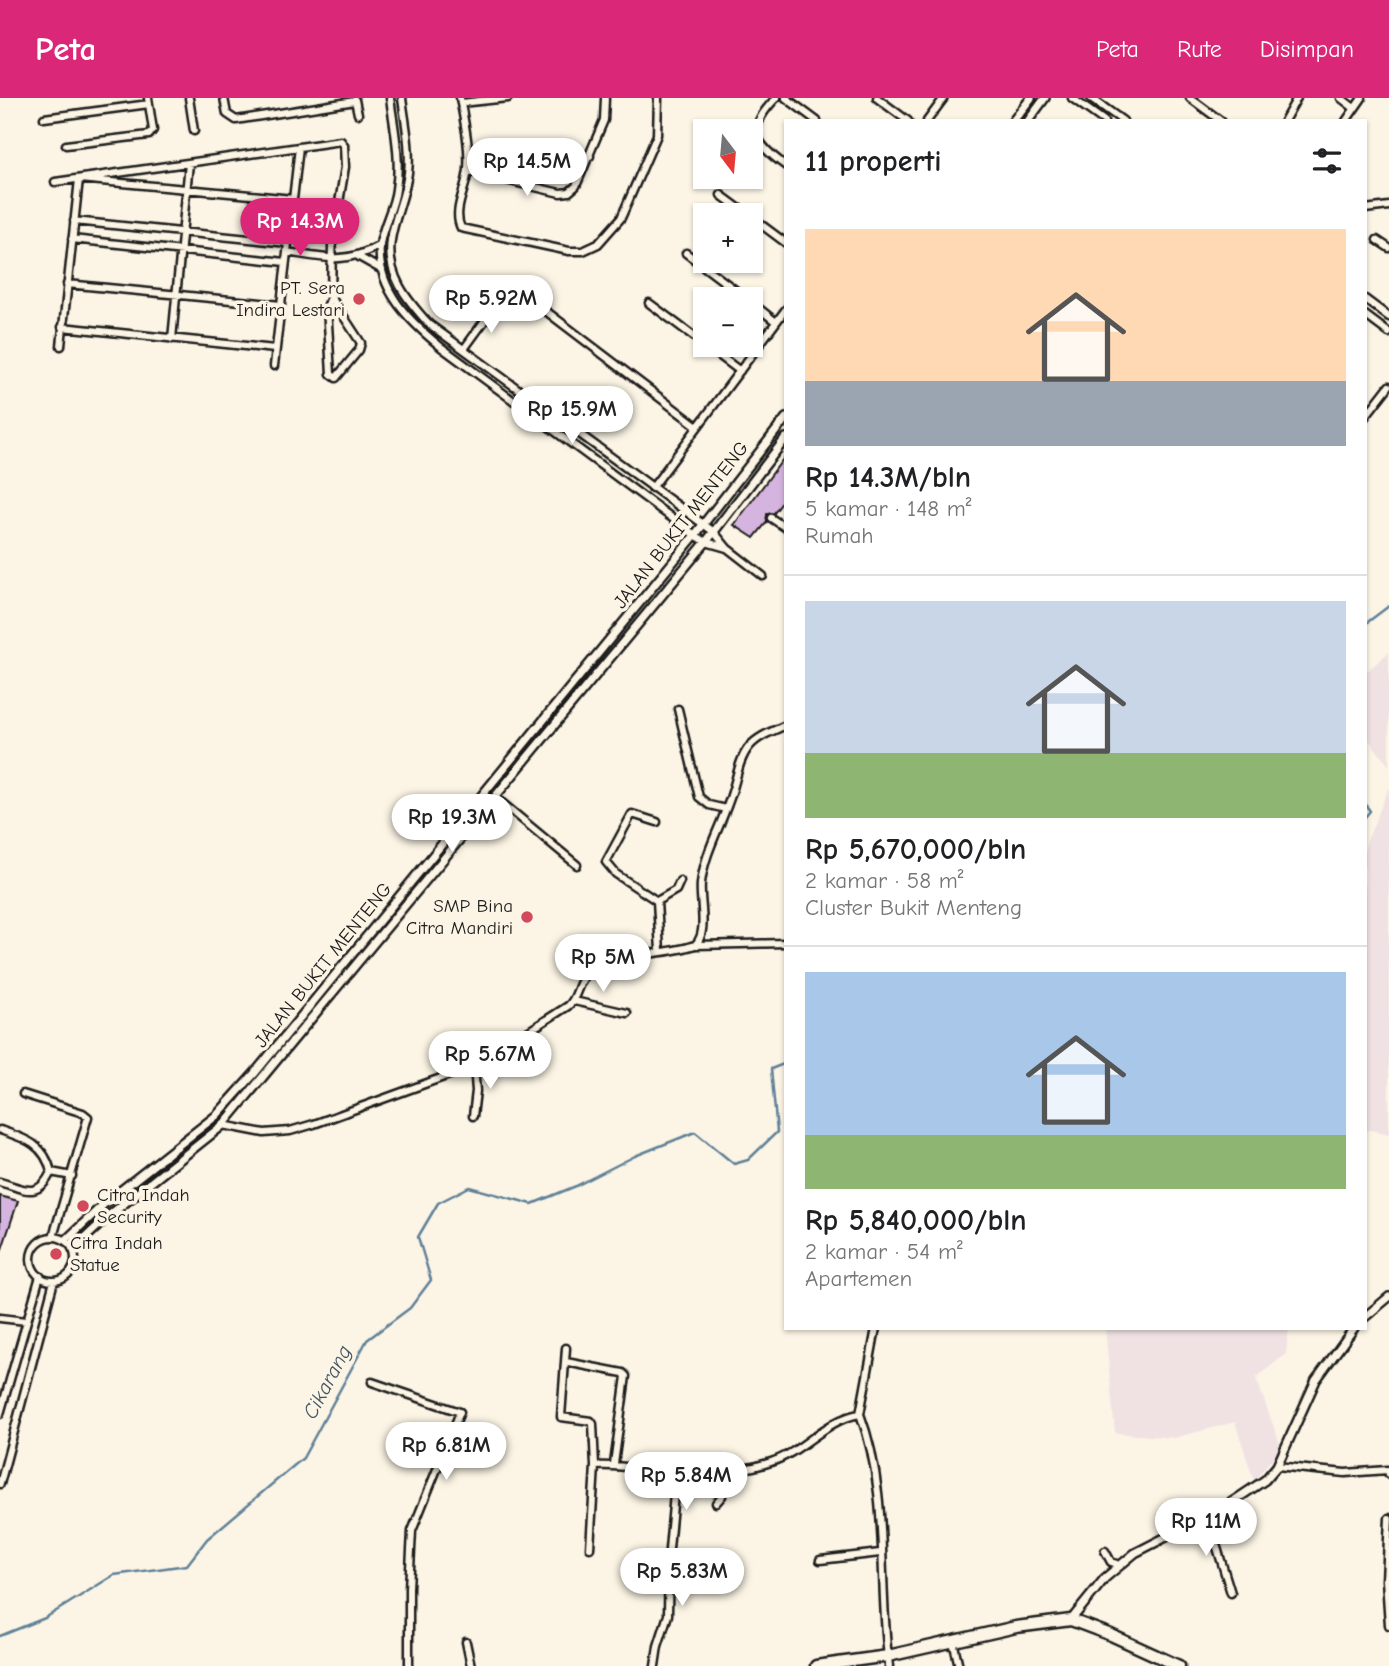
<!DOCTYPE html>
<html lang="id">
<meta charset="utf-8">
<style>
:root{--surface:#fff;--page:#f6f6f6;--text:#202124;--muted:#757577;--line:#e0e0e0;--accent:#db2777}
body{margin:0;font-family:"Comic Neue",sans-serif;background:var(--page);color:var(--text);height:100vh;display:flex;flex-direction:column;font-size:26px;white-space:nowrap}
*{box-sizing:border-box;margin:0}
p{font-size:23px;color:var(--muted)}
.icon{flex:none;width:38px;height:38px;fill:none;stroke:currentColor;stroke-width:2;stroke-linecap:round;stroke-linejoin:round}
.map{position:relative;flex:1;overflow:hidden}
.side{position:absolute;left:784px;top:21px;width:583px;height:1211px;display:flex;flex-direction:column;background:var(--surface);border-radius:0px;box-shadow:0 2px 5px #0004}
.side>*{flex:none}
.needle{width:46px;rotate:164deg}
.tools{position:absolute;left:693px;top:21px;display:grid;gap:14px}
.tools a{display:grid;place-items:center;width:70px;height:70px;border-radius:0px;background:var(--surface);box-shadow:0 2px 5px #0004;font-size:35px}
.price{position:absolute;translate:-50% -60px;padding:0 16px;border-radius:24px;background:#fff;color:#222;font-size:23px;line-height:46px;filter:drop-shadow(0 2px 4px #0008)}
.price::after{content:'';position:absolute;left:50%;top:42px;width:21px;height:16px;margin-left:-10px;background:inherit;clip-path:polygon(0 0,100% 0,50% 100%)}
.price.selected{background:var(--accent);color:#fff}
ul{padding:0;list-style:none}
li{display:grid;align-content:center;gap:14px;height:371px;padding:0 21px}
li+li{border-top:2px solid var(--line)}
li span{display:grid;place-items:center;height:217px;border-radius:0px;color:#555}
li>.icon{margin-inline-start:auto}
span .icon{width:126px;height:126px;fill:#fffc;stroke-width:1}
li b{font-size:30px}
h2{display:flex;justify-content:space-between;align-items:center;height:84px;padding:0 21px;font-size:30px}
header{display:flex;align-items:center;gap:42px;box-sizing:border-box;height:98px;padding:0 35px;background:var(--accent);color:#fff}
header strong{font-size:33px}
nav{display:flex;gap:38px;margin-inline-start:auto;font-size:24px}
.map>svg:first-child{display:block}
.built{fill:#f0e2e3}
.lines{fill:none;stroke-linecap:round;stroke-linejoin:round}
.stream{stroke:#5f8098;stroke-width:2.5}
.building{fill:#d5b4df;stroke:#1c1c1c;stroke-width:2}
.minor-casing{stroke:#1c1c1c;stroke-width:11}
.tertiary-casing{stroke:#1c1c1c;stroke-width:12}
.primary-casing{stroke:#1c1c1c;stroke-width:15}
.minor{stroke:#fcf5e5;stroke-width:6}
.tertiary{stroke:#fcf5e5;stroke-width:7}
.primary{stroke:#fcf5e5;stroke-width:10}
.poi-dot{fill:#d1495b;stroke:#fcf5e5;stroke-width:2.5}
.labels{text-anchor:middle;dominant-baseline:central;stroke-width:7;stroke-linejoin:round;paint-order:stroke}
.poi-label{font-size:19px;fill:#1c1c1c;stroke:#fcf5e5;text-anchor:end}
.street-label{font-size:19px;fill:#1c1c1c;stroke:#fcf5e5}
.water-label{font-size:21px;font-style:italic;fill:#435664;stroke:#fcf5e5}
</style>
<header>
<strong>Peta</strong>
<nav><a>Peta</a><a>Rute</a><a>Disimpan</a></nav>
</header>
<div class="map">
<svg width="1389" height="1568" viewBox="0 0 1389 1568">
<rect width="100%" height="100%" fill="#fcf5e5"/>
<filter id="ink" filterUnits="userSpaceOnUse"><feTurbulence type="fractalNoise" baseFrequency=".0143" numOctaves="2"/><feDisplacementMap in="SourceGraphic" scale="14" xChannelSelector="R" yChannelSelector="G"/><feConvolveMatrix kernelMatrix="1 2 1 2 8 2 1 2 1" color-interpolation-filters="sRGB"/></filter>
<g filter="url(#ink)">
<!-- built -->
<path class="built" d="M1389 554V668L1365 637V575Z
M1389 689V1036L1370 1032 1365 1033V748Z
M1105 1230H1289L1286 1256 1256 1280 1281 1349 1254 1383 1235 1324 1174 1340 1115 1335Z"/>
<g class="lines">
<!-- stream -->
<path class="stream" d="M1365 526 1389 508
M1365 706 1370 713 1365 719
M0 1538 45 1520 114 1477 187 1467 207 1441 303 1360 367 1242 410 1210 431 1182 418 1139 438 1105 469 1089 532 1106 576 1088 635 1058 695 1034 734 1066 748 1062 777 1034 771 971 786 965"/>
</g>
<!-- building -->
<path class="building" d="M786 357V399L774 415 767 416V424L754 440 734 427Z
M0 1098 18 1103 1 1154H0Z"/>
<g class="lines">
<defs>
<path id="minor" d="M189 0 194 33
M224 0 227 16 236 22 355 3
M390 0C394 30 401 60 396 91 394 110 382 128 380 147 376 191 410 224 441 249L695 437 706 444 727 450
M402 0C405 24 411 50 408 75 405 99 394 120 391 142 386 177 407 202 429 226L714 434 727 450 763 478
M460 0C464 23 470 48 468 71 467 90 452 112 461 130L569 153H583L598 146 621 120 657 37 658 0
M776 0C746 31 753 44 786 68
M786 0 817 23
M877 0 908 23
M1072 0 1104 23
M1091 0 1123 23
M1190 0 1221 23
M1341 0 1354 10
M355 2 358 16
M461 5 508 0
M44 20 149 6
M927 23 944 0
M1284 23 1297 0
M1346 23 1362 0
M66 47 149 37 153 32 148 0
M468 73 560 95 569 94 576 88 604 22 605 0
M490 77 511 67 590 58
M55 84 341 43 344 47 345 69 332 146 331 199 327 209 331 276 336 280 359 252 361 245 331 199
M721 97 748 117
M1365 111 1389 108
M751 119 786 145
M74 123 288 145
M72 141 285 164
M1377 142 1389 150
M287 154C325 160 345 167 380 147
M686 155 747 201
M359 159 382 172
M67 186 281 207
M1365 201 1389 219
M751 204 776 224
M649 205 740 273
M538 207 697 328
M1365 217 1389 235
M62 229 275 251
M172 241 189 65
M61 248 79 81 293 101
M464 251 496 207
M274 268 299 49
M1365 319 1389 288
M652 390 786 211
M771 420 786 430
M678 611 699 699 709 707 726 711
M495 699 577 767
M657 724 632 716 606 764 616 776 657 803
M697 847 786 845
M660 853 657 803 676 792 680 783
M574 903 627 915
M23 996 83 1015 88 1019 53 1139
M473 1018 476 993 474 968
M223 1027 264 1035 290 1033 314 1026 474 968 568 908C578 900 577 883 588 875 619 852 661 859 695 847 709 835 699 803 701 785 705 752 723 725 732 694 737 679 739 661 749 649 758 638 773 633 786 627
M0 1032C24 1040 45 1046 51 1074
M0 1084C24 1091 38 1102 51 1074L72 1078
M31 1161a22 22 0 1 1 44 0a22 22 0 1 1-44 0Z
M0 1220 26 1223
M566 1250 561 1319 591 1323 593 1326 595 1368
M566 1264 623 1275 626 1278 614 1366
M372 1284 460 1314 412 1433 409 1490V1568
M0 1316 40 1178
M860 1316 876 1230
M1277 1368 1345 1375 1388 1372 1389 1377
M0 1386 54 1183
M716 1405 722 1398 716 1380 718 1372
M1207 1417 1231 1495
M1389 1420 1386 1482 1389 1527
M590 1450 595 1368C622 1366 648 1373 675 1374 705 1376 742 1374 771 1364 803 1354 826 1321 860 1316 890 1395 878 1485 889 1568
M1105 1453 1111 1464 1120 1467
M820 1462 880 1455
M953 1543 959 1568
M466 1544 471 1568
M655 1568 658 1548 668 1517 669 1451 676 1374"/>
<path id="tertiary" d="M1013 23 1031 0
M1028 23 1045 0
M66 1142 105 1105 217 1017 254 976 695 437 786 320
M73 1151 111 1116 223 1027 706 444 786 340
M1365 1219 1389 1199
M1071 1522 1105 1480 1135 1455 1223 1410 1265 1382 1277 1368 1316 1282 1354 1230"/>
<path id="primary" d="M816 1568 888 1558 1016 1529 1071 1522 1111 1537 1179 1568"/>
</defs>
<!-- minor casing -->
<use href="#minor" class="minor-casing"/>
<!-- tertiary casing -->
<use href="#tertiary" class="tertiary-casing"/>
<!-- primary casing -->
<use href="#primary" class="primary-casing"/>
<!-- minor -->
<use href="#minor" class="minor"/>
<!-- tertiary -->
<use href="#tertiary" class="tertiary"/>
<!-- primary -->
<use href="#primary" class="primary"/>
</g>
</g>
<!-- markers -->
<g class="poi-dot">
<circle cx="359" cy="201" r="7"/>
<circle cx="527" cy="819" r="7"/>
<circle cx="83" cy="1108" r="7"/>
<circle cx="56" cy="1156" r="7"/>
</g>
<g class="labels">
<!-- poi labels -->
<g class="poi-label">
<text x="345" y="190">PT. Sera<tspan x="345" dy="22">Indira Lestari</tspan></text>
<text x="513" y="808">SMP Bina<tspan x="513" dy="22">Citra Mandiri</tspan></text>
<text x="97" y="1097" text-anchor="start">Citra Indah<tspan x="97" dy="22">Security</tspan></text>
<text x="70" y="1145" text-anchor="start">Citra Indah<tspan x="70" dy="22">Statue</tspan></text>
</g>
<!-- street labels -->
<g class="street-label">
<text transform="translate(681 427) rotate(-52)">JALAN BUKIT MENTENG</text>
<text transform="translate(323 867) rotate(-51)">JALAN BUKIT MENTENG</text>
</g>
<!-- water labels -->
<g class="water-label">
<text transform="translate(327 1284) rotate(-62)">Cikarang</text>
</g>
</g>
</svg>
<div class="tools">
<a><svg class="needle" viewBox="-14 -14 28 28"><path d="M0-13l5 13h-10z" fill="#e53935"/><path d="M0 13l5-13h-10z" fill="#757577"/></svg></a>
<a>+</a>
<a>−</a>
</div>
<b class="price" style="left:527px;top:100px">Rp 14.5M</b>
<b class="price selected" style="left:300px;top:160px">Rp 14.3M</b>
<b class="price" style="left:491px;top:237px">Rp 5.92M</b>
<b class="price" style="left:572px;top:348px">Rp 15.9M</b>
<b class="price" style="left:452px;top:756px">Rp 19.3M</b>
<b class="price" style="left:603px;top:896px">Rp 5M</b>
<b class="price" style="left:490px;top:993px">Rp 5.67M</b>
<b class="price" style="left:446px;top:1384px">Rp 6.81M</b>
<b class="price" style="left:686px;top:1414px">Rp 5.84M</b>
<b class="price" style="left:1206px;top:1460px">Rp 11M</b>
<b class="price" style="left:682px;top:1510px">Rp 5.83M</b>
<section class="side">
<h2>11 properti<svg class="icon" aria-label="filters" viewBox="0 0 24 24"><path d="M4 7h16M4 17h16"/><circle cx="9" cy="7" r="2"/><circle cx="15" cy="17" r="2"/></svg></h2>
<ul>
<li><span style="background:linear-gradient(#ffd9b3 70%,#9aa5b1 0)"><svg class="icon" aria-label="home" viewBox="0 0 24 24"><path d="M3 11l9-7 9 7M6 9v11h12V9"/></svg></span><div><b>Rp 14.3M/bln</b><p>5 kamar · 148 m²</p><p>Rumah</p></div></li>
<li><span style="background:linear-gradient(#c9d6e8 70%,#8fb573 0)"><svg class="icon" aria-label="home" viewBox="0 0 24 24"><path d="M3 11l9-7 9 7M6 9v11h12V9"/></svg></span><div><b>Rp 5,670,000/bln</b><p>2 kamar · 58 m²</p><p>Cluster Bukit Menteng</p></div></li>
<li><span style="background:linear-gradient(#a9c7e8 75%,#8fb573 0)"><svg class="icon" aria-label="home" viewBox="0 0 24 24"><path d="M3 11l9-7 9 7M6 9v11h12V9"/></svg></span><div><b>Rp 5,840,000/bln</b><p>2 kamar · 54 m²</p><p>Apartemen</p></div></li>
</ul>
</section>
</div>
